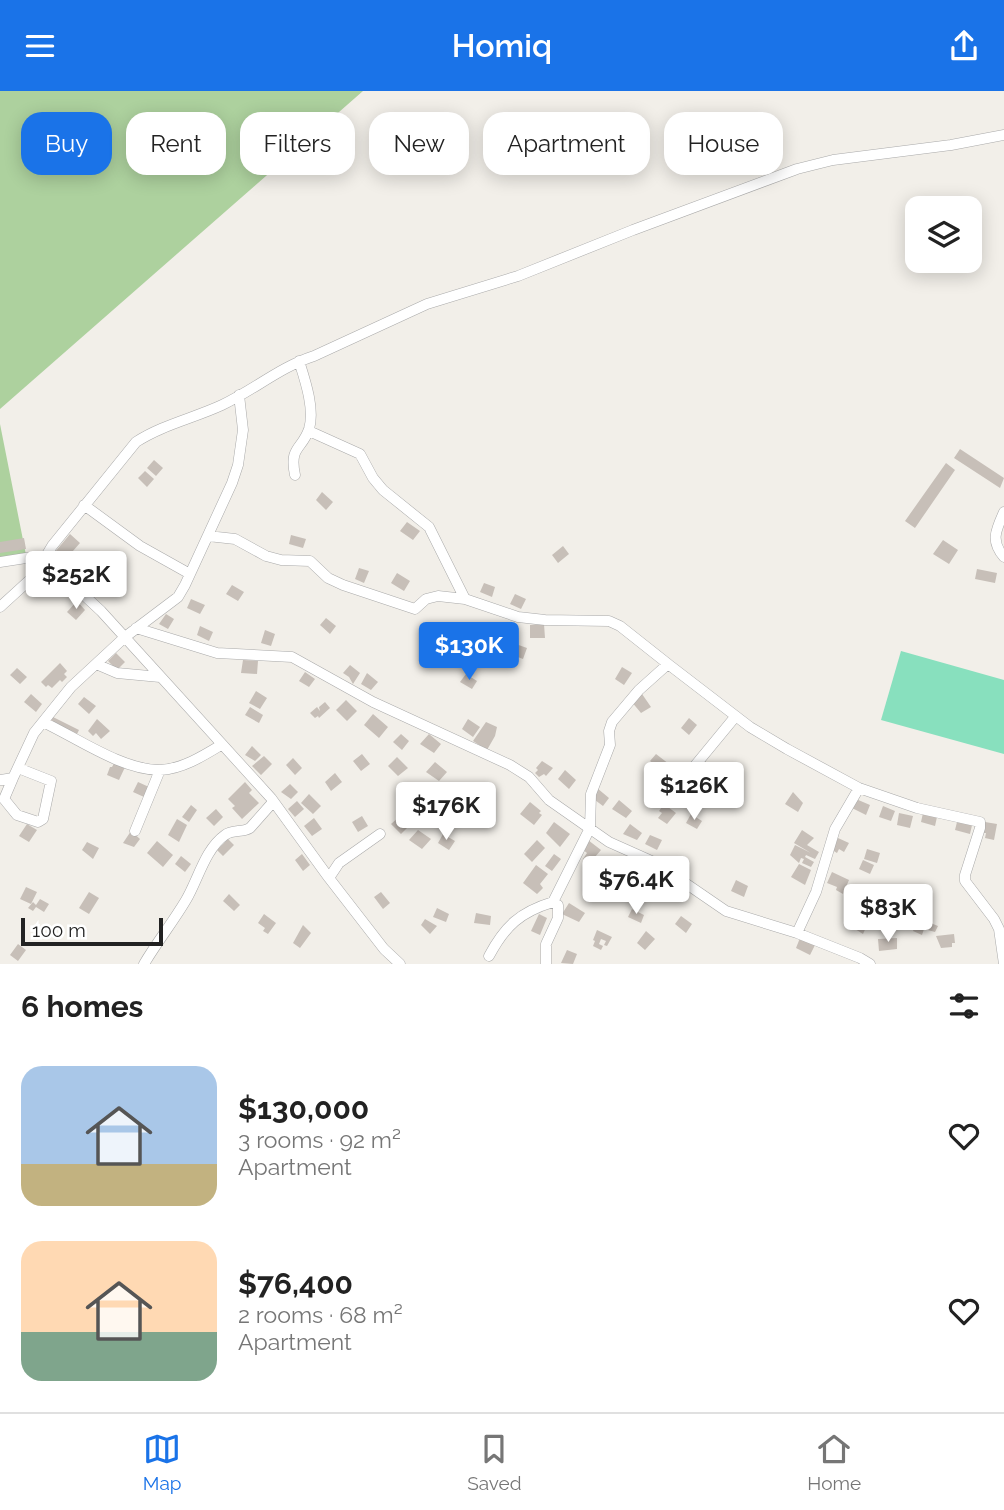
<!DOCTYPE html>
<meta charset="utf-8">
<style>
:root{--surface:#fff;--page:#f2f2f2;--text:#222;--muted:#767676;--line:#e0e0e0;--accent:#1a73e8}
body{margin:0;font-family:Raleway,sans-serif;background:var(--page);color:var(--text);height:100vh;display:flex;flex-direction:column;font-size:26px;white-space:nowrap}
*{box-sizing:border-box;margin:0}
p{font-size:23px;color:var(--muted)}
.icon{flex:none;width:38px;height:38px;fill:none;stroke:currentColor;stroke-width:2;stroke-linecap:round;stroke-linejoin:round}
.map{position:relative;height:873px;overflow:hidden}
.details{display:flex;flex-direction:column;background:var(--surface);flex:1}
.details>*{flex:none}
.banner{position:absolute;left:21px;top:21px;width:962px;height:63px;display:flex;gap:14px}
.buttons{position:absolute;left:905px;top:105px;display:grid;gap:14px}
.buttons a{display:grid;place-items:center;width:77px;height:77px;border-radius:14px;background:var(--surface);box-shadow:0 4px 18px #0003;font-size:35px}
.scale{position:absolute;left:21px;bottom:18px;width:142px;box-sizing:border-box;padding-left:7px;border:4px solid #222;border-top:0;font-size:19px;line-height:24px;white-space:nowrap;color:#222;-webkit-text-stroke:5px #fff;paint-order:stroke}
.price{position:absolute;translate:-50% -60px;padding:0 16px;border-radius:7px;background:#fff;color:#222;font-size:23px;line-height:46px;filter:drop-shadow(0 2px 4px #0008)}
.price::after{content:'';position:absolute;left:50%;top:42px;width:21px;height:16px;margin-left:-10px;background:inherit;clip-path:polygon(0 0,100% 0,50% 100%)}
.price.selected{background:var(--accent);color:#fff}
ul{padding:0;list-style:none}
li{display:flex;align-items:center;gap:21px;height:175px;padding:0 21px}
li span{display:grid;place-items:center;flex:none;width:196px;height:140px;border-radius:21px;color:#555}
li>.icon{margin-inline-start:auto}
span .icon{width:84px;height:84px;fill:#fffc;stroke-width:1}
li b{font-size:30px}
h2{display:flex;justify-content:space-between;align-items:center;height:84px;padding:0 21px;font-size:30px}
.tag{padding:0 24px;border-radius:21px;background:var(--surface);box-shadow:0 4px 18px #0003;font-size:24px;line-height:63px}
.tag.selected{background:var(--accent);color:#fff}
header{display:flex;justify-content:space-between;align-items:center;height:91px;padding:0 21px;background:var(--accent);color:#fff;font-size:32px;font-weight:600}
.menu{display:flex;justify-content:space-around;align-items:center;height:98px;border-top:2px solid var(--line);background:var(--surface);font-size:19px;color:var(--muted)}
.menu a{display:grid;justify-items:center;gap:4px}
.menu .selected{color:var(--accent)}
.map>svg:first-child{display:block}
.forest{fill:#add19e}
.pitch{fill:#88e0be}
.building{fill:#c7bfb8}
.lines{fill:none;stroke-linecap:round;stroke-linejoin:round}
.minor-casing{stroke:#a9a9a9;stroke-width:11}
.minor{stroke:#fff;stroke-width:10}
</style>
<header><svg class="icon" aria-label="menu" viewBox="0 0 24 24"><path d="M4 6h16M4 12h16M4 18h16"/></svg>Homiq<svg class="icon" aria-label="share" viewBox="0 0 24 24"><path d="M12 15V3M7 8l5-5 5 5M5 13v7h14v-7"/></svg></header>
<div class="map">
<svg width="1004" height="873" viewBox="0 0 1004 873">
<rect width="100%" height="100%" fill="#f2efe9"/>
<!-- forest -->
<path class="forest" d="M0 0H363L0 318Z
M0 333 26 464 0 476Z"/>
<!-- pitch -->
<path class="pitch" d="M901 560 1004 589V663L881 629Z"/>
<!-- building -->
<path class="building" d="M960 358 1004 387 1000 397 954 367Z
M154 369 163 377 156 385 147 377Z
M946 372 955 379 915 437 905 430Z
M145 380 154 388 147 396 138 387Z
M322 401 333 411 326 419 316 409Z
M407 431 420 440 413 449 400 440Z
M70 443 80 452 65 469 55 461Z
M291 444 306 448 303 457 289 453Z
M24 447 26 458 0 462V451Z
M943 449 958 459 949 473 933 463Z
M563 455 569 463 558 472 552 464Z
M359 477 369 480 364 492 355 488Z
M977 478 997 482 995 492 975 488Z
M397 482 410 490 404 500 391 492Z
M484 492 495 496 492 506 480 501Z
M232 494 244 501 238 510 226 503Z
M515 503 526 508 521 518 510 513Z
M191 508 205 514 200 523 187 517Z
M77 510 85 519 76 529 67 521Z
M166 523 174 528 168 538 159 533Z
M326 527 336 535 330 543 320 534Z
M544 533 545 547H530V534Z
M200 535 213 541 209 550 197 544Z
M265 539 275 543 271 555 261 552Z
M513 552 527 557 523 568 510 563Z
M116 562 125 571 117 579 108 570Z
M243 569 258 570 257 583 241 582Z
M60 572 67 580 64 583 67 586 62 591 60 589 52 597 48 594 46 596 41 591Z
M350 574 360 582 353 593 349 586 343 582Z
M622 576 632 582 624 594 615 588Z
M17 577 27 586 20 593 10 584Z
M305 581 315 588 309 596 299 590Z
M367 582 378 591 371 599 361 593Z
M466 583 477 590 472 598 460 591Z
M256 600 267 607 260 618 249 612Z
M31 603 42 613 36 621 24 611Z
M642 603 651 616 641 622 631 610Z
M84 606 96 615 89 623 78 613Z
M346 609 357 620 347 630 336 619Z
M325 611 330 617 319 627 318 625 315 627 310 622 317 616 320 620 319 616Z
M250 616 263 624 259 632 245 624Z
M373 623 388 636 379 647 364 634Z
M53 626 79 639 76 645 50 631Z
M689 627 697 634 689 644 681 637Z
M97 628 110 640 101 648 96 642 93 645 88 640Z
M468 628 480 636 473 646 462 638Z
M486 631 497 636 495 645 487 659 473 650Z
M401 643 409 650 402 659 393 651Z
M429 643 441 653 434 662 420 653Z
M252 655 261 664 255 670 245 664Z
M362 663 370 673 361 680 353 670Z
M656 663 669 673 662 681 650 670Z
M264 665 272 673 261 684 252 675Z
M397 666 408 677 398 685 388 675Z
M293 667 302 677 295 684 286 674Z
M116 669 126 674 119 689 107 684 110 676H112Z
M704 669 713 678 706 686 696 677Z
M542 670 553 677 546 685 544 683 539 686 535 682 538 679 536 677Z
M435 671 447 681 439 690 426 681Z
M565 679 576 689 569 698 558 688Z
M335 682 342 691 331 700 325 691Z
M138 691 149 696 144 706 133 701Z
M245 691 252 699 249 702 259 712 242 728 232 717 235 715 228 708Z
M290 693 298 701 291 708 281 701Z
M422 696 429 704 417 713 410 706Z
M597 697 609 707 603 715 591 706Z
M793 701 803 712 798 721 785 713Z
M309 703 321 715 313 723 301 712Z
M856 708 870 714 866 724 852 717Z
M619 709 632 720 626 727 612 718Z
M297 710 304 718 295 726 288 718Z
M530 711 541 720 539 722 542 724 534 734 520 723Z
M664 713 676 722 667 733 658 727 662 722 659 720Z
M191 714 197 719 189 731 182 726Z
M883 715 895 720 891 730 879 726Z
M216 718 223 726 214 735 206 727Z
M899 722 913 725 910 737 897 734Z
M923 722 937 726 935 735 921 731Z
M691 723 702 730 697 738 686 732Z
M362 725 368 735 358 741 352 731Z
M400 725 409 735 401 743 391 733Z
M314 727 322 738 312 745 304 735Z
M958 727 973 730 970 743 955 739Z
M177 728 187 734 179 751 168 744Z
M554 731 570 743 560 756 546 742Z
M985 731 997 733 994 749 985 747 986 742H983Z
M27 733 37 739 29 751 19 745Z
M630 733 642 742 637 749 623 743Z
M418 739 431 748 422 758 409 749Z
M802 739 814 747 807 754 819 761 815 768 806 764 805 766 814 771 811 776 802 772 804 768 801 767 799 772 790 764 795 754 811 762 794 752Z
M131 740 140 748 134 756 123 752Z
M443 743 455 750 449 759 438 752Z
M650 744 662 749 657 759 645 753Z
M838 747 849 752 844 761 839 758 837 762 832 759Z
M228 748 234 754 223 765 217 759Z
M537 749 545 757 532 771 524 763Z
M588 749 601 759 589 773 583 768 587 762 582 758Z
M157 750 173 764 163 776 147 762Z
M87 751 99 757 93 768 82 759Z
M867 758 880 762 877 772 864 768Z
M302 763 310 774 303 780 295 769Z
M554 763 561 768 552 780 545 775Z
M181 765 191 773 185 781 175 773Z
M863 769 874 774 870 783 859 778Z
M799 773 811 779 805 794 791 786Z
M536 774 548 783 540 793 543 797 537 803 523 792Z
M832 781 849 789 843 803 836 799 837 796 827 792Z
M736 789 748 795 744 806 731 800Z
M26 796 37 801 31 813 20 808Z
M89 801 99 807 89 823 79 817Z
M381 801 390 812 383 818 374 806Z
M895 801 907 806 902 816 890 811Z
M229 803 240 814 234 820 223 810Z
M40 808 49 813 44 821 36 816 33 820 28 817 33 811 36 814Z
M569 812 585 822 579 831 562 823Z
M911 813 921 820 914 831 910 829 905 837 898 833 903 823 908 825 904 833 910 824 906 822Z
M437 817 449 823 446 831 433 826Z
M885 817 900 822 897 830 882 825Z
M632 818 644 824 641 832 628 826Z
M476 822 491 825 490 834 474 832Z
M264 823 276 832 268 843 263 840 265 837 258 832Z
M539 823 547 827 540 844 531 840Z
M851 824 868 832 863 843 847 833Z
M681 825 692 833 686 842 675 833Z
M918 827 938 835 935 841 924 838 922 844 913 840Z
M425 828 437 835 430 843 421 834Z
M303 834 311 842 300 857 293 852Z
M597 839 612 846 607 855 604 854 606 850 601 848 599 853 603 855 601 859 593 855 595 850 593 849Z
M646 840 655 848 645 859 637 852Z
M954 843 955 852H952V856L941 857 936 845Z
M800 847 815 854 810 864 796 857Z
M897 847V858L879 860 878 848Z
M18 853 26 859 18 870 10 864Z
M567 859 577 863 573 873 561 872Z"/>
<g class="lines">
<defs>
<path id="minor" d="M309 340 360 363 373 387 383 399 429 436 465 508
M295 384C289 355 302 359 309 338 315 318 305 289 299 270
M84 414 140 455 190 483
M1004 421C996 439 990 450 1004 466
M208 445 235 448 266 465 281 469 310 470 328 487 343 494 415 518 426 508 438 505 465 508 518 526 545 529 609 530 620 535 668 573
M0 471 26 467 45 468 101 520 271 707 329 787 384 858 400 873
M0 516 34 485 52 455 136 351C162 334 194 327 222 314 254 299 280 276 314 265L427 213 518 185 633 139 797 78 833 69 951 54 1004 44
M136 537 217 562 292 566 373 611 510 674 529 686 549 709 609 751 656 772 726 820 797 842 816 801 835 738 859 697
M96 573 117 582 160 586
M43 631C77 647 122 679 160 679 182 678 203 665 221 654
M693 677 735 626
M13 687 4 708 17 724 38 731 43 728 51 690 18 677
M0 689 13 687 34 642 71 596 125 546 178 506 185 494 232 392 238 374 243 339 239 304
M135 740 160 679
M329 787 339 772 380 743
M797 842 860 867 870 873
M489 865C505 835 520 821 553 811
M144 873C157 851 173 831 186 809 198 789 205 758 225 744 233 738 242 742 250 737L273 711
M546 873V853L558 827V814L553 811 590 737 591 703 610 654 609 640 612 631 639 599 668 573 750 636 787 658 859 697 917 717 980 731V737L965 784V790L994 828 999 838 1004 873"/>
</defs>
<!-- minor casing -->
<use href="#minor" class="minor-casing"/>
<!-- minor -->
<use href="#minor" class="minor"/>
</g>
</svg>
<div class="buttons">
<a><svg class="icon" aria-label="layers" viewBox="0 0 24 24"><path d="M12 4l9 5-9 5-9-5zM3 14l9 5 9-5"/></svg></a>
</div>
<div class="scale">100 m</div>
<b class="price" style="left:76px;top:520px">$252K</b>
<b class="price selected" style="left:469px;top:591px">$130K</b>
<b class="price" style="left:694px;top:731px">$126K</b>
<b class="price" style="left:446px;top:751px">$176K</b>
<b class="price" style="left:636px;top:825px">$76.4K</b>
<b class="price" style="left:888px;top:853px">$83K</b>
<div class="banner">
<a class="tag selected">Buy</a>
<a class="tag">Rent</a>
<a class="tag">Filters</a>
<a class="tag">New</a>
<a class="tag">Apartment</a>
<a class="tag">House</a>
</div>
</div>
<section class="details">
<h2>6 homes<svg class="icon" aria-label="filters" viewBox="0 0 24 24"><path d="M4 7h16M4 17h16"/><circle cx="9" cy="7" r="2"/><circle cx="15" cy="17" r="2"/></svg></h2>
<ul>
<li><span style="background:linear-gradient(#a9c7e8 70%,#c2b280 0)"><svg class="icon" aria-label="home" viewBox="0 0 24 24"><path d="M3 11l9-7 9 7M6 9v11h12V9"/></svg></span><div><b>$130,000</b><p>3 rooms · 92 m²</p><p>Apartment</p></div><svg class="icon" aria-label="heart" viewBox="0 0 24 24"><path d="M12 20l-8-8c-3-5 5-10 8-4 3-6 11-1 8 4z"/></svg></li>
<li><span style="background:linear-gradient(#ffd9b3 65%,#7fa58c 0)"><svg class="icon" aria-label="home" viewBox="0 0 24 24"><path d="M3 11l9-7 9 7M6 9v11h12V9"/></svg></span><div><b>$76,400</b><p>2 rooms · 68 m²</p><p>Apartment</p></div><svg class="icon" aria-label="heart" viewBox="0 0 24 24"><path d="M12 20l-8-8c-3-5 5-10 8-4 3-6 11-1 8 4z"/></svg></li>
</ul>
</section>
<nav class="menu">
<a class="selected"><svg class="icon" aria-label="map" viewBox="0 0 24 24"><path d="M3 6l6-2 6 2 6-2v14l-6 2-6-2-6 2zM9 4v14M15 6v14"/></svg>Map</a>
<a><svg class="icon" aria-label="saved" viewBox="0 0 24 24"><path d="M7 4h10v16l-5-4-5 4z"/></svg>Saved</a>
<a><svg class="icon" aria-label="home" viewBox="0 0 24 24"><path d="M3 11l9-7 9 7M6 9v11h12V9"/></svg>Home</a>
</nav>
